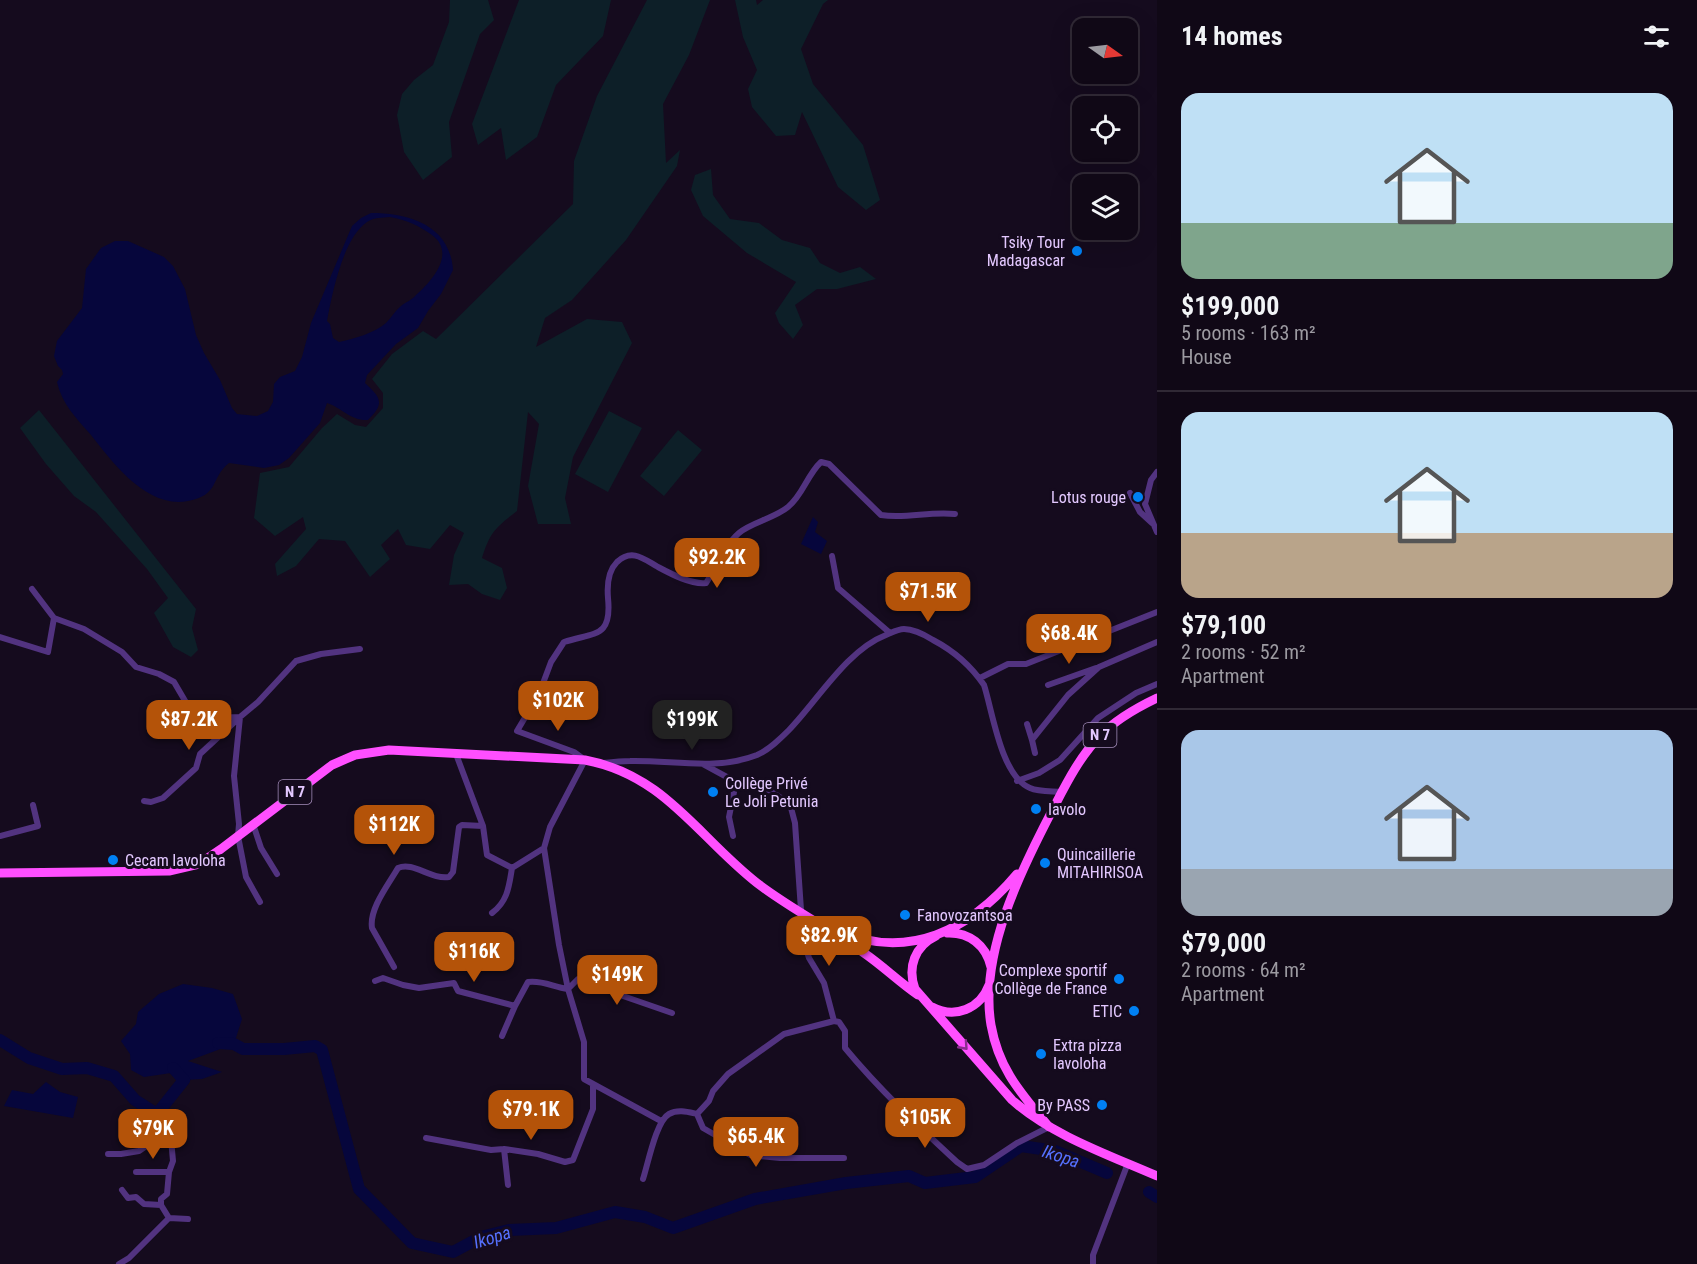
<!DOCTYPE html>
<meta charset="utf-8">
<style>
:root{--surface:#100816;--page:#19111f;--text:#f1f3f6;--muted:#9c9aa1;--line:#302935;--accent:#b45309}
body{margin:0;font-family:"Roboto Condensed",sans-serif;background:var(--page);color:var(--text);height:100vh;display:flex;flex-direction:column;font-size:22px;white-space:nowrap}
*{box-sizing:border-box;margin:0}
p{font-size:20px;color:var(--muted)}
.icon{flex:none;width:33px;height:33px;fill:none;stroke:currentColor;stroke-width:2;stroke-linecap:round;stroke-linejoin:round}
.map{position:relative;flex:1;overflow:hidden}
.side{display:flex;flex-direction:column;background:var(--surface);width:540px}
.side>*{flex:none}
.needle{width:39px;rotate:104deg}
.controls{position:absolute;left:1072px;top:18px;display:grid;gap:12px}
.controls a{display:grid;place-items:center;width:66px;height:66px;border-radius:12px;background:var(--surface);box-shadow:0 6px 24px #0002,0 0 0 2px var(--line);font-size:30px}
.price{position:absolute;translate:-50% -51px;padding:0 14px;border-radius:12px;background:var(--accent);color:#fff;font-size:20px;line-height:39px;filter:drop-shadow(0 2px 3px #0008)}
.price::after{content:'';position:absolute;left:50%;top:36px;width:18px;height:14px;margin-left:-9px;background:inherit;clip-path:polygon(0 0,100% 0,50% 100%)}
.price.current{background:#222;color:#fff}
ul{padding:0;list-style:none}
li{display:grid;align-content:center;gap:12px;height:318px;padding:0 24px}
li+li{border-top:2px solid var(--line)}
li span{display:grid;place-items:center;height:186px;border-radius:18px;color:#555}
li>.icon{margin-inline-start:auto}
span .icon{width:108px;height:108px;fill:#fffc;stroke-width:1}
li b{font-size:26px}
h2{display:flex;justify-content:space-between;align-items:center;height:72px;padding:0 24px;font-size:26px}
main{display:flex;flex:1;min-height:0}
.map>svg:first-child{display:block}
.green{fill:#0d1f28}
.water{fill:#06063c;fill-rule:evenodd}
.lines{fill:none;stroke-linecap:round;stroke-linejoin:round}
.river{stroke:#06063c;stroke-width:12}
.street{stroke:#523380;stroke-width:6}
.primary{stroke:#ff4fff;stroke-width:9}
.oneway{stroke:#8a2d8e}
.poi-dot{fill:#0080f3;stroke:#150b1e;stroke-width:2}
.labels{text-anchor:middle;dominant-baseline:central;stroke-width:6;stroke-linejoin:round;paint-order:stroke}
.shield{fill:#150b1e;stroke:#a58fbc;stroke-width:1.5}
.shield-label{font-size:15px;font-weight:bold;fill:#e3c8ff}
.poi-label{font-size:16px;fill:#e3c8ff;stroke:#150b1e;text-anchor:start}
.water-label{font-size:18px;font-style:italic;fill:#5671ff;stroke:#150b1e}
</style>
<main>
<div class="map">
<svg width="1157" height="1264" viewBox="0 0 1157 1264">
<rect width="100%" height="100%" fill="#150b1e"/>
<!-- green -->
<path class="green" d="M450 0H488L494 20 480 34 449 122 452 157 423 180 404 152 397 115 402 94 414 80 433 65 449 22Z
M519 0H611L603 36 556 85 537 137 506 160 501 128 478 145 472 124Z
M647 0H710L689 55 663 104 666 163 680 150 677 166 626 240 572 300 545 318 536 347 587 319 622 322 632 343 573 457 565 498 571 524H538L528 486 539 424 528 412 517 511C496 527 490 532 482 558L502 568 507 588 500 600 482 594 468 584 449 585 454 555 464 533 450 525 430 549 406 545 398 529 381 545 390 559 370 577 345 541 319 539 296 566 277 576 275 564 306 529 303 517 275 536 254 518 260 473 289 467 322 428 337 414 355 425 366 427 383 408V393L372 379 392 354 423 331 436 339 573 204 574 161 597 96Z
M735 0H756L757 5 763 0H828L823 4 801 49 813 84 863 145 880 200 866 210 838 187 802 112 795 135 776 136 752 107 748 89 757 70 743 37Z
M711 169 713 195 730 219 759 223 782 240 810 248 820 263 840 273 860 267 876 279 837 289H817L795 305 803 325 793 339 779 323 775 313 796 282 747 253 703 216 691 190 695 175Z
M39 410 196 609 192 628 198 650 191 657 173 647 154 613 168 598 147 569 96 512 74 496 46 464 20 428Z
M609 411 642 428 608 492 575 474Z
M678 430 702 450 664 496 640 476Z"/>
<!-- water -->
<path class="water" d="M371 213C409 213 450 225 453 270L441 294 428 311 418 328 396 344 367 375 365 383C381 398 385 403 368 420 351 421 342 408 327 403L320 423 289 458 279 465 264 468 229 463C210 478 220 495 188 501 147 509 113 463 91 435 76 418 62 404 57 382L63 374 62 370 58 366 54 356 57 341 82 308 86 269 101 248 115 241H128L164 257 173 266 185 289 196 335 204 353 220 380 232 408 237 414 257 416 268 411 273 402 274 384 280 377 295 371 302 357 311 323 352 226 361 218ZM390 217C407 220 418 225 432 235 456 253 433 280 416 295 412 300 406 302 401 306 395 311 391 318 386 323 375 333 353 339 339 342L333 338 330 324 327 321C332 294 343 238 367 222 374 217 382 218 390 217Z
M813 517 818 522 815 532 827 541 821 554 801 544Z
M183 984 212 988 233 994 242 1019 234 1044 188 1061 222 1072 202 1079 184 1080 171 1073 144 1077 131 1070 130 1054 121 1041 136 1024 138 1012 159 994Z
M46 1082 60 1092 78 1097 73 1118 4 1106 12 1090 33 1094Z"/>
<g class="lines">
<!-- river -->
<path class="river" d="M0 1040 29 1058 62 1069 87 1068 114 1076 135 1100 157 1114 184 1080 173 1068
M218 1043 234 1044 243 1049H284L315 1046 322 1050 359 1189 412 1243 453 1252 481 1237 509 1230 556 1228 615 1212 645 1217 673 1228 755 1199 846 1183 909 1176 925 1183 975 1177 1021 1146 1055 1151 1107 1173
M1149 1192 1157 1197"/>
<!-- street -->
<path class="street" d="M1157 472 1151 480 1145 504 1157 532
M1130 493 1140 512 1152 523
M832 556 838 588 890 633
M32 589 54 618 84 629 122 652 136 667 159 674 174 682 191 711 212 718 240 717 258 702 296 661 321 654 360 649
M0 637 48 652 54 618
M980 678 1008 664H1026L1157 612
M1048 685 1096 668
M240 717 234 776 239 824 238 836 246 877 260 902
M1027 724 1032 740 1068 695 1099 667 1157 642
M1032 740 1035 753
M456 754 483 826 487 855 512 868
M603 763C612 762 621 761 630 761 673 760 716 771 757 755 769 750 780 739 789 730 818 700 847 650 886 635 891 633 898 629 904 629 914 629 925 635 933 640 954 651 971 666 984 685 993 713 1001 776 1030 788 1039 792 1052 791 1062 792
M1017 781 1039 773 1060 760 1098 718 1136 693 1157 684
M144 801 151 802 163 798 196 768 200 754 240 717
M253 824 261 848 277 874
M0 836 38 826 33 805
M733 836 729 817 736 782
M492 913C508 901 509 886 512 868L544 848
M394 967 372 928C369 909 388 885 398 868 413 861 431 880 449 877L453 872 459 827 462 825 483 826
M375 981 383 978 403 985 419 988 454 983 458 991 515 1006 528 982C543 980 553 987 568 989L578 979 598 973 607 978 623 996 672 1013
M834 1021 839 1022 845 1031V1048C879 1089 918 1126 957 1162L967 1169 984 1165 1017 1143 1049 1127
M502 1036 515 1006
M697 1114 703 1128 750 1155 780 1158H844
M661 1121 584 1079V1042L568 989 559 945 544 848 550 827 585 760 574 752 517 731 539 694 551 662 564 642C595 632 612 638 608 598 607 586 608 571 617 562 632 548 644 559 658 567 671 574 692 585 706 583 716 568 725 545 739 533 750 523 775 518 788 507 803 495 807 475 821 462L829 464 881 515C906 519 930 511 955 514
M426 1138 491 1150 504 1149 538 1154 565 1162 573 1160 593 1109V1084
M504 1149 508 1185
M108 1154H121L139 1151 161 1136 171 1139 173 1161 169 1172 167 1194 161 1199V1205L169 1218
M136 1172H169
M643 1179C648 1164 656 1121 669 1114 678 1109 688 1112 697 1114L709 1101 713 1091 728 1074 784 1034 834 1021 824 983 809 958 803 939 795 823 790 804 769 790 736 782 703 764
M122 1190 128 1198 136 1197 144 1204 161 1205
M119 1264 129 1258 169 1218 188 1219
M1093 1264V1255L1128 1163"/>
<!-- primary -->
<path class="primary" d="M0 873 169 871 199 864 221 849 332 765 355 755 389 750 585 760C665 775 698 837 757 883 791 909 829 928 864 953 883 966 899 982 918 995
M836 930C908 962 970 930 1017 874
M947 933C969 932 986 945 991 967
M936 936C915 946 907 967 915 989L1012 1100C1051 1135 1109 1155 1157 1176
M932 1007C955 1019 980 1009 989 985
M1049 1127C1021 1093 999 1070 991 1025 979 954 1021 870 1053 809 1066 784 1080 756 1100 736 1116 719 1136 708 1157 698"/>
</g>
<!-- one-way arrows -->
<defs><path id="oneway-chevron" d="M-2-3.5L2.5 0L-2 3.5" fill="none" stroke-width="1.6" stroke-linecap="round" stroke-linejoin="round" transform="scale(1.5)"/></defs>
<use class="oneway" href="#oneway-chevron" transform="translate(964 1046) rotate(48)"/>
<!-- markers -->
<g class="poi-dot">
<circle cx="1077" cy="251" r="6"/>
<circle cx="1138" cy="497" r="6"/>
<circle cx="713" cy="792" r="6"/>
<circle cx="1036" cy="809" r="6"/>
<circle cx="113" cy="860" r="6"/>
<circle cx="1045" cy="863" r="6"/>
<circle cx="905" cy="915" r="6"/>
<circle cx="1119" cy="979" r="6"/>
<circle cx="1134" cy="1011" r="6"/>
<circle cx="1041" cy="1054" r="6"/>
<circle cx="1102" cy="1105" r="6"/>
</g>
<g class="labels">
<!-- shield labels -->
<g class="shield">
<rect x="1083.5" y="723" width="33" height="24" rx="4.5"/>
<rect x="278.5" y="780" width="33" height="24" rx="4.5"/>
</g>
<g class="shield-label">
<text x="1100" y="735">N 7</text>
<text x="295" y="792">N 7</text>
</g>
<!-- poi labels -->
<g class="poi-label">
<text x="1065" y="242" text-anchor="end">Tsiky Tour<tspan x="1065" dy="18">Madagascar</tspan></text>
<text x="1126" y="497" text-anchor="end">Lotus rouge</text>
<text x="725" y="783">Collège Privé<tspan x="725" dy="18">Le Joli Petunia</tspan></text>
<text x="1048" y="809">Iavolo</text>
<text x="1057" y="854">Quincaillerie<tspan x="1057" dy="18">MITAHIRISOA</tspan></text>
<text x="125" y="860">Cecam Iavoloha</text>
<text x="917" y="915">Fanovozantsoa</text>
<text x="1107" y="970" text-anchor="end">Complexe sportif<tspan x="1107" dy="18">Collège de France</tspan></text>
<text x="1122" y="1011" text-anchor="end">ETIC</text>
<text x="1053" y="1045">Extra pizza<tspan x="1053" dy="18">Iavoloha</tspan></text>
<text x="1090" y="1105" text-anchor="end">By PASS</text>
</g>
<!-- water labels -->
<g class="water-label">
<text transform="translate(1061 1156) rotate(18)">Ikopa</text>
<text transform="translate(492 1237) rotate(-17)">Ikopa</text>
</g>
</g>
</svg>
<div class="controls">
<a><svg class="needle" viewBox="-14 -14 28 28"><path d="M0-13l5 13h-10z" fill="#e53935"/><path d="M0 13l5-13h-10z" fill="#9c9aa1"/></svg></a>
<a><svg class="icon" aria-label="locate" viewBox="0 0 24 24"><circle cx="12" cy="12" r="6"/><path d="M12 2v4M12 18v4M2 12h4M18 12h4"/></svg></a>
<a><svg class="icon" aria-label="layers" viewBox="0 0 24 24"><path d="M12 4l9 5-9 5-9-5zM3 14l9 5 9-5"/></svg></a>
</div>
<b class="price" style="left:717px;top:589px">$92.2K</b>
<b class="price" style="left:928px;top:623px">$71.5K</b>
<b class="price" style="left:1069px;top:665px">$68.4K</b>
<b class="price" style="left:558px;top:732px">$102K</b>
<b class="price" style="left:189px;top:751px">$87.2K</b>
<b class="price current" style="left:692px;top:751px">$199K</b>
<b class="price" style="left:394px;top:856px">$112K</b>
<b class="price" style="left:829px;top:967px">$82.9K</b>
<b class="price" style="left:474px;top:983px">$116K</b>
<b class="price" style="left:617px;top:1006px">$149K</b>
<b class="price" style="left:531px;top:1141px">$79.1K</b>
<b class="price" style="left:925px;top:1149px">$105K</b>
<b class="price" style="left:153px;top:1160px">$79K</b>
<b class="price" style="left:756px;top:1168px">$65.4K</b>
</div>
<section class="side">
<h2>14 homes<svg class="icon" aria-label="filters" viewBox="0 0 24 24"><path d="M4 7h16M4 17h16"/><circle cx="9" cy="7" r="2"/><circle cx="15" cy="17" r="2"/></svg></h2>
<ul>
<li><span style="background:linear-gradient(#bfe0f5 70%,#7fa58c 0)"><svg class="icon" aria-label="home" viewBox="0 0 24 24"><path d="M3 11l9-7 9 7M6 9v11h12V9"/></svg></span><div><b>$199,000</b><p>5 rooms · 163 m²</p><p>House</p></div></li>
<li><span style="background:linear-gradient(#bfe0f5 65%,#b9a48a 0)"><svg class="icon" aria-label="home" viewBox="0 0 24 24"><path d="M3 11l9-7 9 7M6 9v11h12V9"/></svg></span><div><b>$79,100</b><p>2 rooms · 52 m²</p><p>Apartment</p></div></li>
<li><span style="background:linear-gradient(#a9c7e8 75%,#9aa5b1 0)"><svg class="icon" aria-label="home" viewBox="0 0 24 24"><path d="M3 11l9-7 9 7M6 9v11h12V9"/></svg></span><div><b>$79,000</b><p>2 rooms · 64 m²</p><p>Apartment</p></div></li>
</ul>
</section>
</main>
